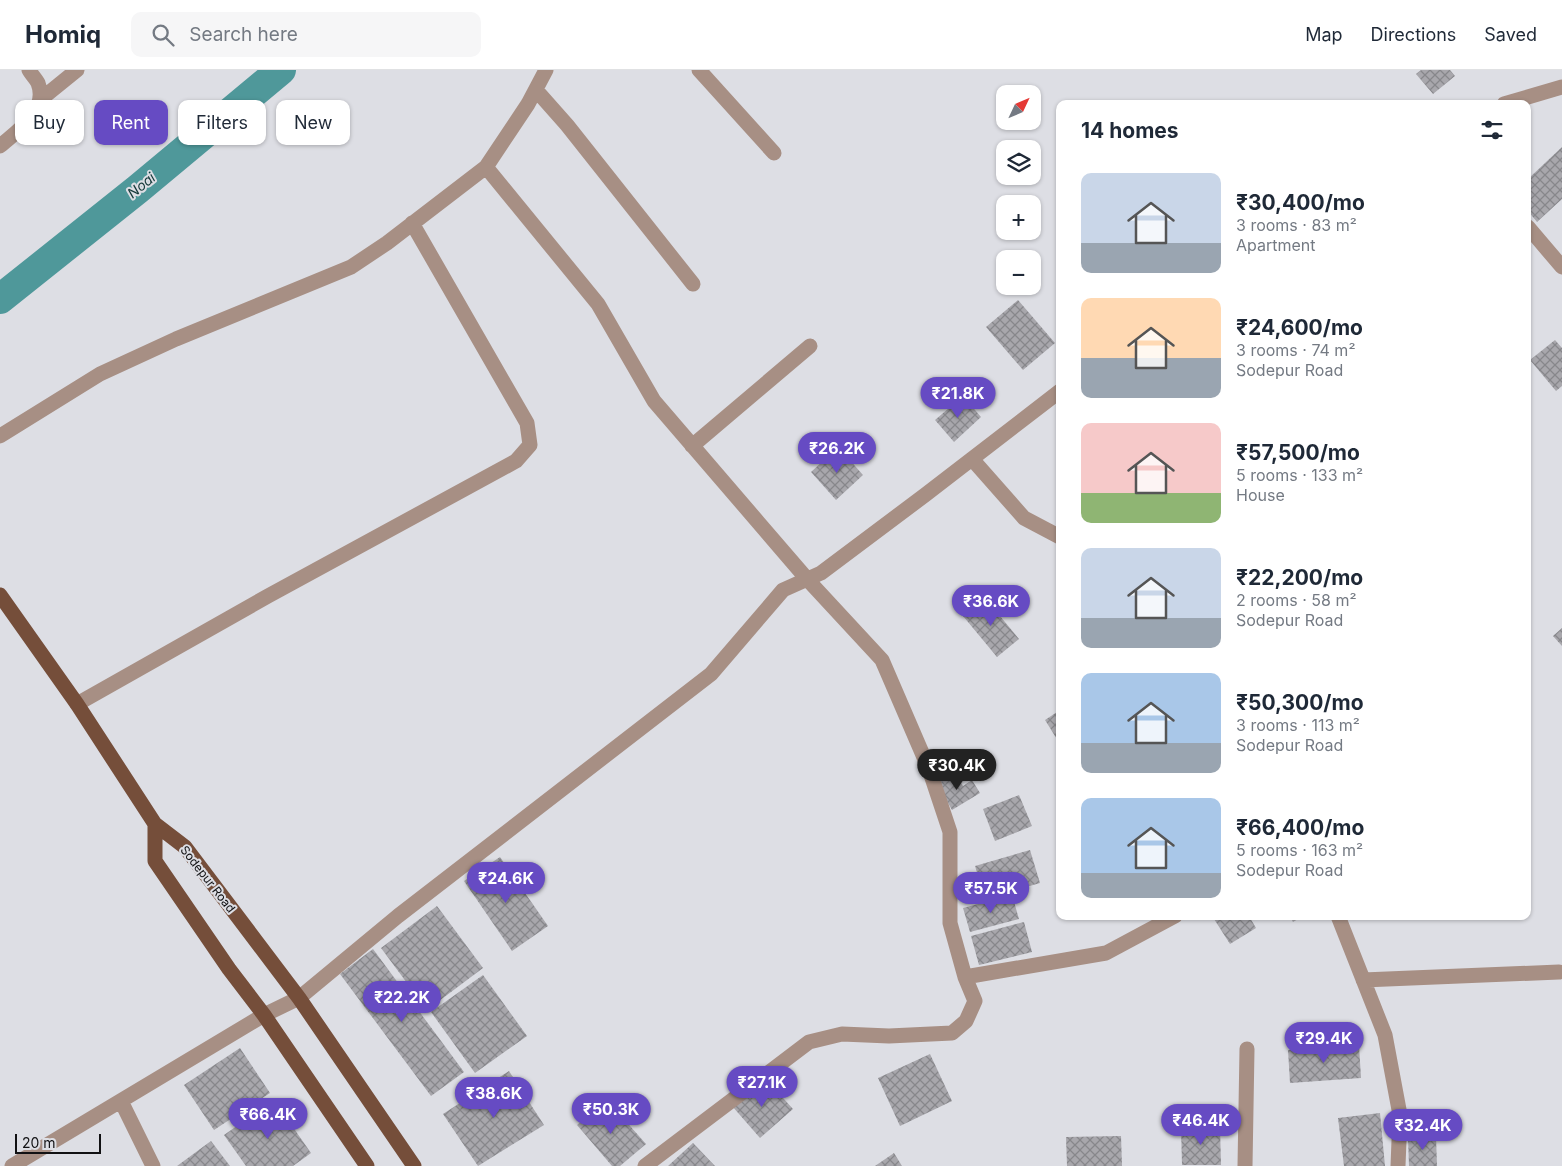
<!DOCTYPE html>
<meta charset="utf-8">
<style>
:root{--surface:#fff;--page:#f6f6f7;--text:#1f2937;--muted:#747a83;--line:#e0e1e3;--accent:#664bc3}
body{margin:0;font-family:Inter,sans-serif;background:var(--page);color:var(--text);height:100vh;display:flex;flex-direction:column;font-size:19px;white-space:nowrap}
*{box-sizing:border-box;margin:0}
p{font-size:16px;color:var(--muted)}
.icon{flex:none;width:28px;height:28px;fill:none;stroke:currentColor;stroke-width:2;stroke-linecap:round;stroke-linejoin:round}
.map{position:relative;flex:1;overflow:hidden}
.sheet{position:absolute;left:1056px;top:30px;width:475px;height:820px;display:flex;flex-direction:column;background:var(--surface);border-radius:10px;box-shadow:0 1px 4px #0004}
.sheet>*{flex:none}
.top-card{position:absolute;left:15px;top:30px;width:475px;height:45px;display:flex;gap:10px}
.needle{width:32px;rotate:46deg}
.controls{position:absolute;left:996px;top:15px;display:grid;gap:10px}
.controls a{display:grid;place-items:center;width:45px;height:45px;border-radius:10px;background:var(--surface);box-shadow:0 1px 4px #0004;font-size:25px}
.scale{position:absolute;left:15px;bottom:12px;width:86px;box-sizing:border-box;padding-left:5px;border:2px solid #111113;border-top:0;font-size:14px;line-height:18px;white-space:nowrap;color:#111113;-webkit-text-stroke:4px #dddee4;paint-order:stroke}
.price{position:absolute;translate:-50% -42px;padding:0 11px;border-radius:18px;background:var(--accent);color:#fff;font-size:16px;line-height:32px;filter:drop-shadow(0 1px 2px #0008)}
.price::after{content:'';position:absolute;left:50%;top:30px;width:15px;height:11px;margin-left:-8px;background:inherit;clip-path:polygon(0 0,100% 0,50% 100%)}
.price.selected{background:#222;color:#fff}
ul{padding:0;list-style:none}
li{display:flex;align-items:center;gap:15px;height:125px;padding:0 25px}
li span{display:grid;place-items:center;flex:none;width:140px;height:100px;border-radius:10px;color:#555}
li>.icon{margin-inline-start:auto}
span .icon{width:60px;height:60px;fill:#fffc;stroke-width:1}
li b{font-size:21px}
h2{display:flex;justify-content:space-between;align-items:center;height:60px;padding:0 25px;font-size:21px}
.pill{padding:0 18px;border-radius:10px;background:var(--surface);box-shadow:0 1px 4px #0004;font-size:18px;line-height:45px}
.pill.selected{background:var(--accent);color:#fff}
header{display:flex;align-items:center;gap:30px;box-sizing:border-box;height:70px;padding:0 25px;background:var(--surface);border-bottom:1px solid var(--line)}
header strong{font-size:24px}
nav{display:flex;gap:28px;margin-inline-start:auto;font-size:18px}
.search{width:350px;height:45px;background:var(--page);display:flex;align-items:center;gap:12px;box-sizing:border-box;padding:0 18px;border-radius:10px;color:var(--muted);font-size:19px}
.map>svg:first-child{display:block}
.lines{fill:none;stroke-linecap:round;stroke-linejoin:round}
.canal{stroke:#4f989a;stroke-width:30}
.building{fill:url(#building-cross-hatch)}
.minor{stroke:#a78f84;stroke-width:15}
.major{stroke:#754e3a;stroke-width:15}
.labels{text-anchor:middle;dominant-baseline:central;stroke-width:4;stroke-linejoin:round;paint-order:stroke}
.street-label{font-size:12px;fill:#111113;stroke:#dddee4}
.water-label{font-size:14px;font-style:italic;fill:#143839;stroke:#dddee4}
</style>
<header>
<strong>Homiq</strong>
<div class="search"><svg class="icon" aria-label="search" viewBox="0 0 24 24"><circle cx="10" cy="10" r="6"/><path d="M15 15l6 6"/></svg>Search here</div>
<nav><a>Map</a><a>Directions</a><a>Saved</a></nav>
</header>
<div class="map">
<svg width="1562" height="1096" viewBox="0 0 1562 1096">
<defs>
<pattern id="building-cross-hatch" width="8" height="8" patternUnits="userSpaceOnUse" patternTransform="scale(1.25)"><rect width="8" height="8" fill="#a8a7ac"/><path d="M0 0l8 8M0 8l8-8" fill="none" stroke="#87878b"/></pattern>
</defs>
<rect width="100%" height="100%" fill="#dddee4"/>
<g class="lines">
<!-- canal -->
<path class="canal" d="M0 229 138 119 281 0"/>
</g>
<!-- building -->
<path class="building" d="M1421 0H1450L1455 6 1433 24 1416 4Z
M1562 77V129L1537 152 1528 141V109Z
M1018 230 1055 273 1023 300 986 257Z
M1555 270 1562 278V316L1556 321 1530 290Z
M963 326 981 347 954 372 935 350Z
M838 377 863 405 836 430 811 402Z
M985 528 1019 569 997 587 963 546Z
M1562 558V576L1553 566Z
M1060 640V674L1045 650Z
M955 703 963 716 972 710 980 723 952 740 937 714Z
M1019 725 1032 756 995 771 983 739Z
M1030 780 1040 813 985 829 975 796Z
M500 787 548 856 512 881 464 811Z
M1012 825 1019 849 970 862 963 838Z
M437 836 483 898 427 940 381 878Z
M1218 846H1249L1256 858 1230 874 1214 849Z
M1290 846H1303L1293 852Z
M1024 852 1032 882 979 895 971 866Z
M373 879 464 1002 431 1026 340 904Z
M483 905 527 966 475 1003 431 942Z
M1359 975 1361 1008 1290 1013 1288 980Z
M240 978 270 1023 214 1060 184 1015Z
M930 984 952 1031 900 1056 878 1008Z
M509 1001 544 1055 478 1096 443 1044Z
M765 1008 793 1039 760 1068 732 1036Z
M274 1030 311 1083 293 1096H246L224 1065Z
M607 1030 646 1074 620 1096H612L577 1055Z
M1380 1043 1385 1096H1344L1338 1048Z
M1181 1057H1220L1221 1095H1182Z
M1121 1066 1122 1096H1067L1066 1067Z
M1436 1066 1437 1096H1409L1408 1067Z
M211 1071 230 1096H177Z
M693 1073 715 1096H668Z
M894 1083 902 1096H875Z"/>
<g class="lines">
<!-- minor -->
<path class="minor" d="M699 0 774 83
M536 20 567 55 693 214
M40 30 77 0
M1504 34 1562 17
M0 76C17 61 49 41 38 13 36 9 31 4 29 0
M486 97 598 234 654 331 807 509 882 590 929 699 950 762V853L965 907 975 931 966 951 952 963 889 966 842 964 809 972 645 1096
M1528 157 1562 197
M0 366 100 304 176 269 351 197 387 173 486 97 528 34 546 0
M692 376 810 276
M972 389 1024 448 1060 467
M77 634 268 526 516 391 530 375 527 353 412 153
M1338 846 1385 965 1400 1045 1398 1096
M965 907 1106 883 1175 846
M1363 910 1559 902
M121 1031 153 1096
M12 1096 264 945 299 928 398 846 711 604 783 520 821 503 925 425 1060 321
M1245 1096 1247 979"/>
<!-- major -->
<path class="major" d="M0 525 77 634 155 754 185 777 299 928 414 1096
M155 754V791L229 899 264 945 367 1096"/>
</g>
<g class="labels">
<!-- street labels -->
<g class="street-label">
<text transform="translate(208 809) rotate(52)">Sodepur Road</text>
</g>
<!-- water labels -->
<g class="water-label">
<text transform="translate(141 115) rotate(-39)">Noai</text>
</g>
</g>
</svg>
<div class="controls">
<a><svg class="needle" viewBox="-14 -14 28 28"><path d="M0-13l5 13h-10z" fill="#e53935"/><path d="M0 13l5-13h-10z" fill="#747a83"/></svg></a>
<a><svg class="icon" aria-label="layers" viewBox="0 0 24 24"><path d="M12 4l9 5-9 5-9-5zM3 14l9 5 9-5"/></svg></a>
<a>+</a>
<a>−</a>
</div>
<div class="scale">20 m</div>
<b class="price" style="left:958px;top:349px">₹21.8K</b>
<b class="price" style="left:837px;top:404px">₹26.2K</b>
<b class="price" style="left:991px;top:557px">₹36.6K</b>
<b class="price selected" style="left:957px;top:721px">₹30.4K</b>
<b class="price" style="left:506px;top:834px">₹24.6K</b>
<b class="price" style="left:991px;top:844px">₹57.5K</b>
<b class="price" style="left:402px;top:953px">₹22.2K</b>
<b class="price" style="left:1324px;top:994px">₹29.4K</b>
<b class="price" style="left:762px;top:1038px">₹27.1K</b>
<b class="price" style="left:494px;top:1049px">₹38.6K</b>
<b class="price" style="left:611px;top:1065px">₹50.3K</b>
<b class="price" style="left:268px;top:1070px">₹66.4K</b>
<b class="price" style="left:1201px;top:1076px">₹46.4K</b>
<b class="price" style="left:1423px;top:1081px">₹32.4K</b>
<div class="top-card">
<a class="pill">Buy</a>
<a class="pill selected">Rent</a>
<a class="pill">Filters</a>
<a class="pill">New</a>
</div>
<section class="sheet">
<h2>14 homes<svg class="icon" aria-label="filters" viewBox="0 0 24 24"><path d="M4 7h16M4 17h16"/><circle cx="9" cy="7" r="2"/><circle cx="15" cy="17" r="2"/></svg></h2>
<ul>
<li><span style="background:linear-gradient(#c9d6e8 70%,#9aa5b1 0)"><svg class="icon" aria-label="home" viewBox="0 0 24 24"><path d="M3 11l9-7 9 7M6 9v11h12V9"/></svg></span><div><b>₹30,400/mo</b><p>3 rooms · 83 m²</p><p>Apartment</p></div></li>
<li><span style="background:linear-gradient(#ffd9b3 60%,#9aa5b1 0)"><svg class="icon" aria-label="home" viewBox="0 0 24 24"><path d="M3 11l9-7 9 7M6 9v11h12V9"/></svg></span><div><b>₹24,600/mo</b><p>3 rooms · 74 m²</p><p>Sodepur Road</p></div></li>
<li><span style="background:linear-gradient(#f6c9c9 70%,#8fb573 0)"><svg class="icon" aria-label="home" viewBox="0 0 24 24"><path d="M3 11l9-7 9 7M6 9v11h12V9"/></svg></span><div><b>₹57,500/mo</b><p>5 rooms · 133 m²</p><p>House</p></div></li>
<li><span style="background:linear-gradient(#c9d6e8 70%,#9aa5b1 0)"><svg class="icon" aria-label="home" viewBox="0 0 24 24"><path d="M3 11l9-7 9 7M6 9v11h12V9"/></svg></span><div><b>₹22,200/mo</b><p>2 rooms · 58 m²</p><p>Sodepur Road</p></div></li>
<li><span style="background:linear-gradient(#a9c7e8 70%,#9aa5b1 0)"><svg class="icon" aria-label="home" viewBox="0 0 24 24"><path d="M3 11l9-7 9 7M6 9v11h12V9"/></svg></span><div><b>₹50,300/mo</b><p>3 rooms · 113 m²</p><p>Sodepur Road</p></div></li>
<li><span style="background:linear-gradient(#a9c7e8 75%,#9aa5b1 0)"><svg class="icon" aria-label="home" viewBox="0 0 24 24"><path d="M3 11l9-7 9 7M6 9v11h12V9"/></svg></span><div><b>₹66,400/mo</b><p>5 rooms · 163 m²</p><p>Sodepur Road</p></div></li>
</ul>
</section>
</div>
